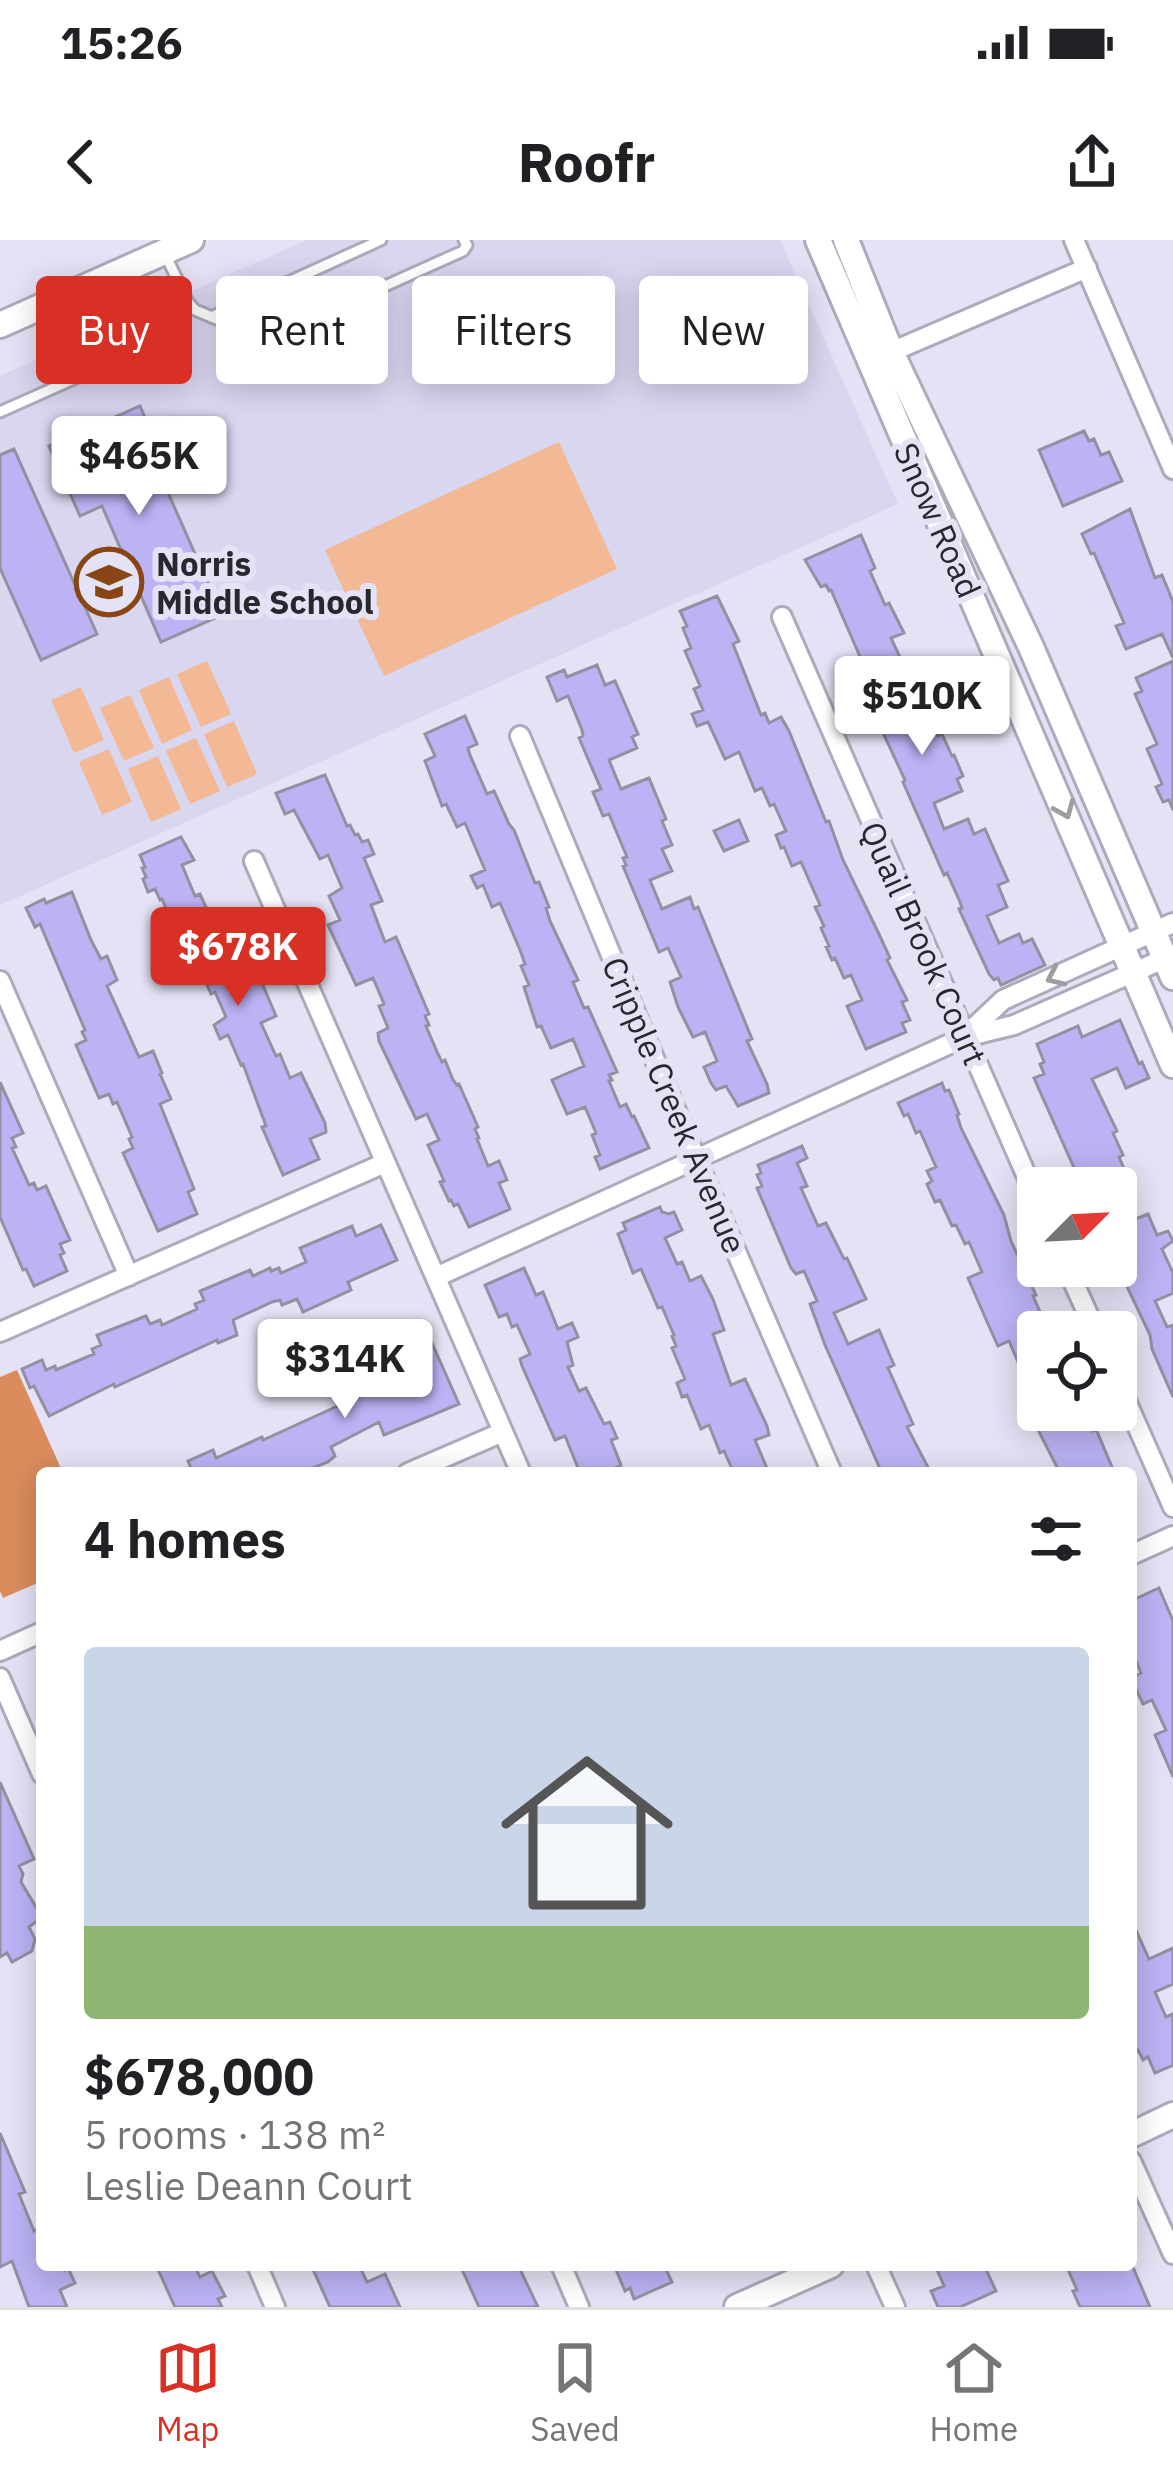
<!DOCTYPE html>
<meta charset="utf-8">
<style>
:root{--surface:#fff;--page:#f6f6f6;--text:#202124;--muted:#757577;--line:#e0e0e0;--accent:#d93025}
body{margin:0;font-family:"IBM Plex Sans",sans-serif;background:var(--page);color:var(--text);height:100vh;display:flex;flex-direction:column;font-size:45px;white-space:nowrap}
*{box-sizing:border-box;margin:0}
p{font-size:39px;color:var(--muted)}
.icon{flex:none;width:66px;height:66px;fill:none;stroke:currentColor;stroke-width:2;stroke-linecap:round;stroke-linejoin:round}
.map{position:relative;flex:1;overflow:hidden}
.side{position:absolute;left:36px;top:1227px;width:1101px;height:804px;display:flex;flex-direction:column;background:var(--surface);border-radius:12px;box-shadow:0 6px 30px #0003}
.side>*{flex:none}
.hud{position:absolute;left:36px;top:36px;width:1101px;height:108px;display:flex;gap:24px}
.needle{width:78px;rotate:66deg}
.buttons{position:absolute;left:1017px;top:927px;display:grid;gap:24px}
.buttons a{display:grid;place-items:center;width:120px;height:120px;border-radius:12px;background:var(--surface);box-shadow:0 6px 30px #0003;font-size:60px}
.price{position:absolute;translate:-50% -102px;padding:0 27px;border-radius:12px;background:#fff;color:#222;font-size:39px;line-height:78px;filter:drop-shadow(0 3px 6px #0008)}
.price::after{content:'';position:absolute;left:50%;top:72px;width:36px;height:27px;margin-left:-18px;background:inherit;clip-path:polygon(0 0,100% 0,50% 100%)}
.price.active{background:var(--accent);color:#fff}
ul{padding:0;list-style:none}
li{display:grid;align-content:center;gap:24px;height:636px;padding:0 48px}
li span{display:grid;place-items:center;height:372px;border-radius:12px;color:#555}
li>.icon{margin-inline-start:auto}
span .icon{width:216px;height:216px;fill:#fffc;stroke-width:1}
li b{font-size:51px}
h2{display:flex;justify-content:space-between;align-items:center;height:144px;padding:0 48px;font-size:51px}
.chip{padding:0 42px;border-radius:12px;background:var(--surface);box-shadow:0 6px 30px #0003;font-size:42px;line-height:108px}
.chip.active{background:var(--accent);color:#fff}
.status{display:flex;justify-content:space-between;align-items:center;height:84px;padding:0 60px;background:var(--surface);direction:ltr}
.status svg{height:33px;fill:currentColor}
header{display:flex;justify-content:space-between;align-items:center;height:156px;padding:0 48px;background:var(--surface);font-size:54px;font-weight:700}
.menu{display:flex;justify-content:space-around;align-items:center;height:168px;border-top:3px solid var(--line);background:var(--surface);font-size:33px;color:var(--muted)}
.menu a{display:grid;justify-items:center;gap:6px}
.menu .active{color:var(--accent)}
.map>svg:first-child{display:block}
.built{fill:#d9d6f0}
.green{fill:#f3b894}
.water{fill:#da8c5c}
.building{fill:#bbb3f4;stroke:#9291a1;stroke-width:3}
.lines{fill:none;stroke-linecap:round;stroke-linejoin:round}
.lane-casing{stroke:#acaabb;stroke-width:15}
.street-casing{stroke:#acaabb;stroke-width:24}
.secondary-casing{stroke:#acaabb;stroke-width:30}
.lane{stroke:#fff;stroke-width:9}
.street{stroke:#fff;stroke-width:18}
.secondary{stroke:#fff;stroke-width:24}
.oneway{stroke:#9e9ea0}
.labels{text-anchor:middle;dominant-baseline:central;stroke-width:12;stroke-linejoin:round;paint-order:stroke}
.street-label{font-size:33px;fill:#27272d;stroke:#e4e2f5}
.poi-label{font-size:33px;font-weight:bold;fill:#27272d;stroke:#e4e2f5;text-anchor:start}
</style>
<div class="status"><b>15:26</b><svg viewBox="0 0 49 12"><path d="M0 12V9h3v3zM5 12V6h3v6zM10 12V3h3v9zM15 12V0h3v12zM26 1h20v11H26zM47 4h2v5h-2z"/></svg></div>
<header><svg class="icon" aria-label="back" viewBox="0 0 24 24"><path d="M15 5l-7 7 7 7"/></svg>Roofr<svg class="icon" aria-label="share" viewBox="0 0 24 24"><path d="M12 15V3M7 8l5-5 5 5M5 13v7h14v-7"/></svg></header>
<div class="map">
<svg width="1173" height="2067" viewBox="0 0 1173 2067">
<rect width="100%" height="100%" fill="#e4e2f5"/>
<!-- built -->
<path class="built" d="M307 0H780L898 264 0 665V136Z"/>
<!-- green -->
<path class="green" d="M559 202 617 329 384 436 325 310Z
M207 421 231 474 201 487 177 434Z
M169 437 192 490 162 504 139 450Z
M81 447 104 500 74 513 51 460Z
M130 455 154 508 124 521 100 468Z
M234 481 257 534 227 547 204 494Z
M196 498 220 551 190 564 166 511Z
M109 509 132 562 102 575 79 522Z
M158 516 181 569 151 582 128 529Z"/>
<!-- water -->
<path class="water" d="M17 1130 63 1233H42V1341L3 1358 0 1351V1137Z"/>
<!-- building -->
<path class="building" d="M140 166 166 226 158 230 222 375 161 402 102 266 80 276 49 206Z
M1084 191 1089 201 1094 199 1101 215 1109 212 1122 241 1063 266 1039 210Z
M14 209 97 394 41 420 0 328V215Z
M1130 269 1155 338 1162 335 1173 362V418L1162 394 1126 409 1116 386 1124 383 1094 313 1091 314 1082 294Z
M861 295 875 328 870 331 885 365 889 363 904 393 891 398 910 439 884 451 896 478 917 469 919 472 926 469 938 496 942 494 952 516 954 515 963 536 957 539 962 551 934 563 944 589 968 579 974 594 985 589 1008 641 998 645 1007 667 987 676 999 703 1019 694 1023 703 1032 699 1045 725 1001 745 998 738 994 740 989 734 970 693 959 669 962 668 960 662 947 633 944 635 903 542 905 540 851 424 861 419 831 350 829 351 826 345 821 347 805 320Z
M717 356 739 401 733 404 761 475 765 473 769 483 781 477 789 491 826 582 829 581 843 620 879 694 890 718 887 720 907 760 902 762 910 780 902 783 906 792 866 809 847 766 862 760 851 735 844 738 835 718 832 720 826 707 829 706 821 688 824 686 815 667 820 665 801 622 792 626 784 607 781 608 776 595 786 591 774 564 770 566 762 548 755 551 739 512 725 519 708 482 697 486 692 474 703 470 694 449 700 446 685 411 691 408 683 388 687 386 680 371Z
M1173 421V570L1169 560 1163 562 1156 547 1162 544 1147 509 1157 504 1135 454 1142 451 1136 438Z
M597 425 605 445 615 441 638 494 632 497 637 508 609 520 621 549 649 538 666 579 662 581 672 605 662 609 672 631 650 640 662 669 690 657 694 669 698 667 752 799 747 801 767 844 769 853 738 866 726 846 716 850 711 843 704 827 717 821 705 792 693 797 678 767 670 742 681 737 668 708 659 712 623 626 626 625 623 618 627 617 609 574 603 576 593 552 601 549 579 498 583 496 582 490 568 456 557 461 547 437 564 430 567 437Z
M465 476 477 504 468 508 470 515 487 554 494 551 509 584 514 590 535 643 539 642 549 667 546 668 550 681 578 740 573 742 584 768 588 767 617 832 609 835 612 840 609 841 620 867 626 864 632 877 634 876 649 908 600 929 595 917 600 915 592 895 596 893 585 867 567 874 552 840 584 826 573 799 551 808 541 786 537 787 524 747 529 745 521 726 525 724 520 710 500 663 492 667 483 645 477 648 471 636 485 630 465 583 457 587 446 564 442 566 425 521 435 516 425 494Z
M325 535 347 586 350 585 355 595 358 594 362 602 368 600 374 614 364 618 382 661 371 665 385 702 396 697 429 774 425 776 429 785 426 786 438 814 442 822 445 820 453 840 457 845 459 844 478 887 475 889 479 898 477 899 488 926 499 921 507 940 499 943 510 969 469 987 458 964 454 966 451 960 449 961 440 942 444 941 428 905 439 900 427 874 416 879 379 801 378 793 388 788 379 766 384 764 373 738 356 745 328 685 340 680 329 656 342 648 328 615 320 619 294 570 285 574 276 553Z
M739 580 748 601 724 611 714 591Z
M181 597 194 620 182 625 195 656 200 654 211 678 224 672 232 689 229 690 232 696 227 699 238 724 240 723 245 734 256 729 276 776 261 783 276 816 280 814 290 838 301 833 325 883 326 892 310 899 319 919 283 935 262 887 266 886 243 824 241 825 228 795 220 799 214 785 226 777 215 752 211 754 191 709 184 712 181 704 175 706 170 694 176 691 162 659 160 660 155 649 148 652 143 639 146 637 142 628 145 627 140 615Z
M72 652 91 700 101 719 107 716 117 740 107 746 139 817 153 811 162 833 160 834 171 859 160 864 194 949 188 952 197 974 158 991 123 913 133 908 129 899 132 897 117 862 113 864 109 854 99 858 76 805 86 800 82 792 85 790 40 684 35 687 26 668 44 659 46 663Z
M1120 780 1139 824 1142 822 1149 838 1126 848 1117 828 1092 839 1117 891 1113 893 1123 915 1119 917 1127 936 1123 937 1128 948H1083L1034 838 1044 834 1040 824 1044 822 1037 804 1078 786 1082 797Z
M0 842 23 893 12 898 16 907 12 908 29 945 34 943 37 950 46 946 70 1000 60 1004 64 1013 60 1015 67 1031 34 1046 26 1029 23 1030 0 977Z
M942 843 945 851 949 850 959 874 957 875 961 888 1004 975 1011 1001 1036 1055 1033 1056 1049 1092H1038V1169L1009 1101 998 1106 988 1084 968 1038 982 1032 969 1002 965 1004 956 985 952 986 940 960 935 962 927 944 932 941 927 931 936 927 920 891 916 893 908 874 904 876 898 863Z
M802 906 807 918 797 923 807 946 801 948 818 986 826 983 844 1019 847 1018 866 1059 834 1073 848 1104 879 1090 894 1125 888 1128 913 1184 907 1187 931 1233H882L825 1105 810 1064 817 1061 804 1031 796 1034 791 1028 757 948 762 946 757 935 761 933 758 925Z
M1116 960 1126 983 1148 974 1157 995 1168 991 1173 1001 1162 1009 1173 1033V1053L1155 1061 1167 1087 1173 1085V1157L1152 1109 1150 1095 1121 1034 1127 1031 1116 1006Z
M660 967 662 972 669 974 674 972 682 990 665 998 677 1024 682 1022 690 1041 701 1036 713 1059 724 1090 713 1094 731 1145 745 1139 767 1186 769 1195 755 1200 769 1233H734L724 1211 720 1213 709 1185 701 1189 687 1155 682 1157 677 1143 685 1139 672 1108 676 1106 672 1096 674 1095 662 1067 658 1068 641 1029 633 1033 618 994 626 990 623 983Z
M381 985 397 1020 348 1042 351 1050 303 1072 297 1059 282 1065 280 1060 272 1062 233 1080 237 1095 218 1103 217 1100 115 1147 114 1144 49 1176 34 1146 30 1148 22 1129 42 1120 46 1130 55 1126 56 1130 94 1114 92 1109 101 1105 97 1095 146 1076 150 1084 160 1080 162 1085 197 1069 195 1064 204 1060 200 1051 250 1030 253 1036 270 1028 271 1031 279 1028 281 1033 306 1022 300 1008 352 986 356 996Z
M524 1028 536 1055 543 1052 558 1089 572 1083 578 1097 567 1102 573 1125 568 1127 579 1151 586 1148 604 1184 610 1182 617 1198 611 1200 621 1225 615 1228 617 1233H580L565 1196 555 1200 522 1126 520 1119 530 1114 517 1085 512 1087 507 1074 499 1077 485 1045Z
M431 1101 459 1164 384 1195 379 1182 331 1207 335 1216 328 1222 300 1233H193L188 1221 213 1210 216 1218 262 1197 263 1200 364 1154 361 1147 405 1128 402 1120 417 1114 415 1109Z
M1033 1170H1083L1093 1191 1096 1189 1112 1227 1099 1233H1060L1035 1184 1038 1182Z
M1159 1348 1173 1381V1537L1155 1495 1166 1490 1152 1460 1143 1464 1131 1438 1141 1433 1131 1409V1361Z
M0 1542 34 1619 19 1626 23 1634 21 1642 42 1677 29 1687 35 1699 32 1711 12 1722 7 1713 0 1717Z
M1131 1679 1149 1719 1173 1708V1744L1155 1752 1166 1777 1173 1774V1825L1155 1833 1148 1817 1143 1820 1138 1810 1131 1813Z
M0 1893 25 1952 19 1954 34 1991 36 1990 39 1995 42 1994V2025H63L65 2030 68 2028 75 2043 60 2050 67 2067H29L12 2021 0 2027Z
M156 2025H194L200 2037 212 2031 225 2056 218 2059 222 2067H175Z
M311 2025H359L367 2042 385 2034 400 2067H330Z
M460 2025H518L538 2067H479Z
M614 2025H664L672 2042 634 2059 630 2048 625 2051Z
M935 2025H984L996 2051 960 2067H938L931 2051 944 2046Z
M1066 2025H1132L1150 2067H1080L1073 2051 1077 2050Z"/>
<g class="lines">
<defs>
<path id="lane" d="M164 12 188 62 195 70 248 92 267 95 287 90 463 11 467 5 464 0
M211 77 381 0
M0 172 112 122 121 109V100L95 43"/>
<path id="street" d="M1074 0 1173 229
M891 112 1087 28
M782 377 1038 962
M520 496 696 919 832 1233
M254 621 521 1233
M0 741 129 1036
M968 793 1003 760 1173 683
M1066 1026 1096 1092
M436 1037 965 797 1014 785 1173 715
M0 1092 385 923
M1116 1138 1173 1267
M408 1233 503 1192
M1131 1315 1173 1296
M0 1411 42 1392
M0 1438 42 1534
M1131 1921 1173 2014
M257 2025 275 2067
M561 2025 579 2067
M876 2025 895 2067"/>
<path id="secondary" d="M818 0 1173 825
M846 0 891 112 1031 407 1173 737
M0 85 191 0
M1131 1895 1173 1875
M737 2067 831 2025"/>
</defs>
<!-- lane casing -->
<use href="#lane" class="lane-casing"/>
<!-- street casing -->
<use href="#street" class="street-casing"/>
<!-- secondary casing -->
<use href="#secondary" class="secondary-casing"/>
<!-- lane -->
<use href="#lane" class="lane"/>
<!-- street -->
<use href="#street" class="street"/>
<!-- secondary -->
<use href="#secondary" class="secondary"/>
</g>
<!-- one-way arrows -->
<defs><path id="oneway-chevron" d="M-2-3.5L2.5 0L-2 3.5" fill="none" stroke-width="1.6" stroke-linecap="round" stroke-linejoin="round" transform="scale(3)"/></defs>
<g class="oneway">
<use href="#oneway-chevron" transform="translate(1065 570) rotate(67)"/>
<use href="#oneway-chevron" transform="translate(1055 737) rotate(155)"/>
</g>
<!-- icons -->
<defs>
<symbol id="school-ring" viewBox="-11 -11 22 22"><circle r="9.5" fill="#e4e2f5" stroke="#884615" stroke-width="1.5"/><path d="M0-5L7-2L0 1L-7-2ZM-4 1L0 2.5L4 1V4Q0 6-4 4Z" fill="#884615"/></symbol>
</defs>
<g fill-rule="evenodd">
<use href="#school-ring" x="71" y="304" width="76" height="76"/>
</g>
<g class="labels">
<!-- street labels -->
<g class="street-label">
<text transform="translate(938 280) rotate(66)">Snow Road</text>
<text transform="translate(924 703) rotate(66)">Quail Brook Court</text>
<text transform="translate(675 865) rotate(67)">Cripple Creek Avenue</text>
</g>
<!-- poi labels -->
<g class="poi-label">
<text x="156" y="323">Norris<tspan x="156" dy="38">Middle School</tspan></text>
</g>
</g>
</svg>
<div class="buttons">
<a><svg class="needle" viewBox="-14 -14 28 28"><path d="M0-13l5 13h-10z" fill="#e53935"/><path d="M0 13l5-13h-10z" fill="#757577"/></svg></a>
<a><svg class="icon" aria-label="locate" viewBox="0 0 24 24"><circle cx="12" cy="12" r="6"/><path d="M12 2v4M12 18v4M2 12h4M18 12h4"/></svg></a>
</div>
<b class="price" style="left:139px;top:278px">$465K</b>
<b class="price" style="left:922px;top:518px">$510K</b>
<b class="price active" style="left:238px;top:769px">$678K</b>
<b class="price" style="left:345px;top:1181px">$314K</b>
<div class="hud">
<a class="chip active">Buy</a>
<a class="chip">Rent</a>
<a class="chip">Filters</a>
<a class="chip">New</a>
</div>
<section class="side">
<h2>4 homes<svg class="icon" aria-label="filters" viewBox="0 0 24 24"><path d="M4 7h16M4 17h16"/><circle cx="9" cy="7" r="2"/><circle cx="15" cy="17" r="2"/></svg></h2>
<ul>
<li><span style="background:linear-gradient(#c9d6e8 75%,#8fb573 0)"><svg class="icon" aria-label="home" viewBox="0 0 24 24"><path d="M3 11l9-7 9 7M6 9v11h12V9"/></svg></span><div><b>$678,000</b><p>5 rooms · 138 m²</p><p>Leslie Deann Court</p></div></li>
</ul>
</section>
</div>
<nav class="menu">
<a class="active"><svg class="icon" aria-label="map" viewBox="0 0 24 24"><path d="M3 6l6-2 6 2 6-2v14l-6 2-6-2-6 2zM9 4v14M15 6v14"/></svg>Map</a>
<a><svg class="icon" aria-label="saved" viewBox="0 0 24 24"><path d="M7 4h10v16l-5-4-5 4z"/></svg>Saved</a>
<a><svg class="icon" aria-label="home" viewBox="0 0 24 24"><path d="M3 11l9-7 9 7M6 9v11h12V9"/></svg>Home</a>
</nav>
